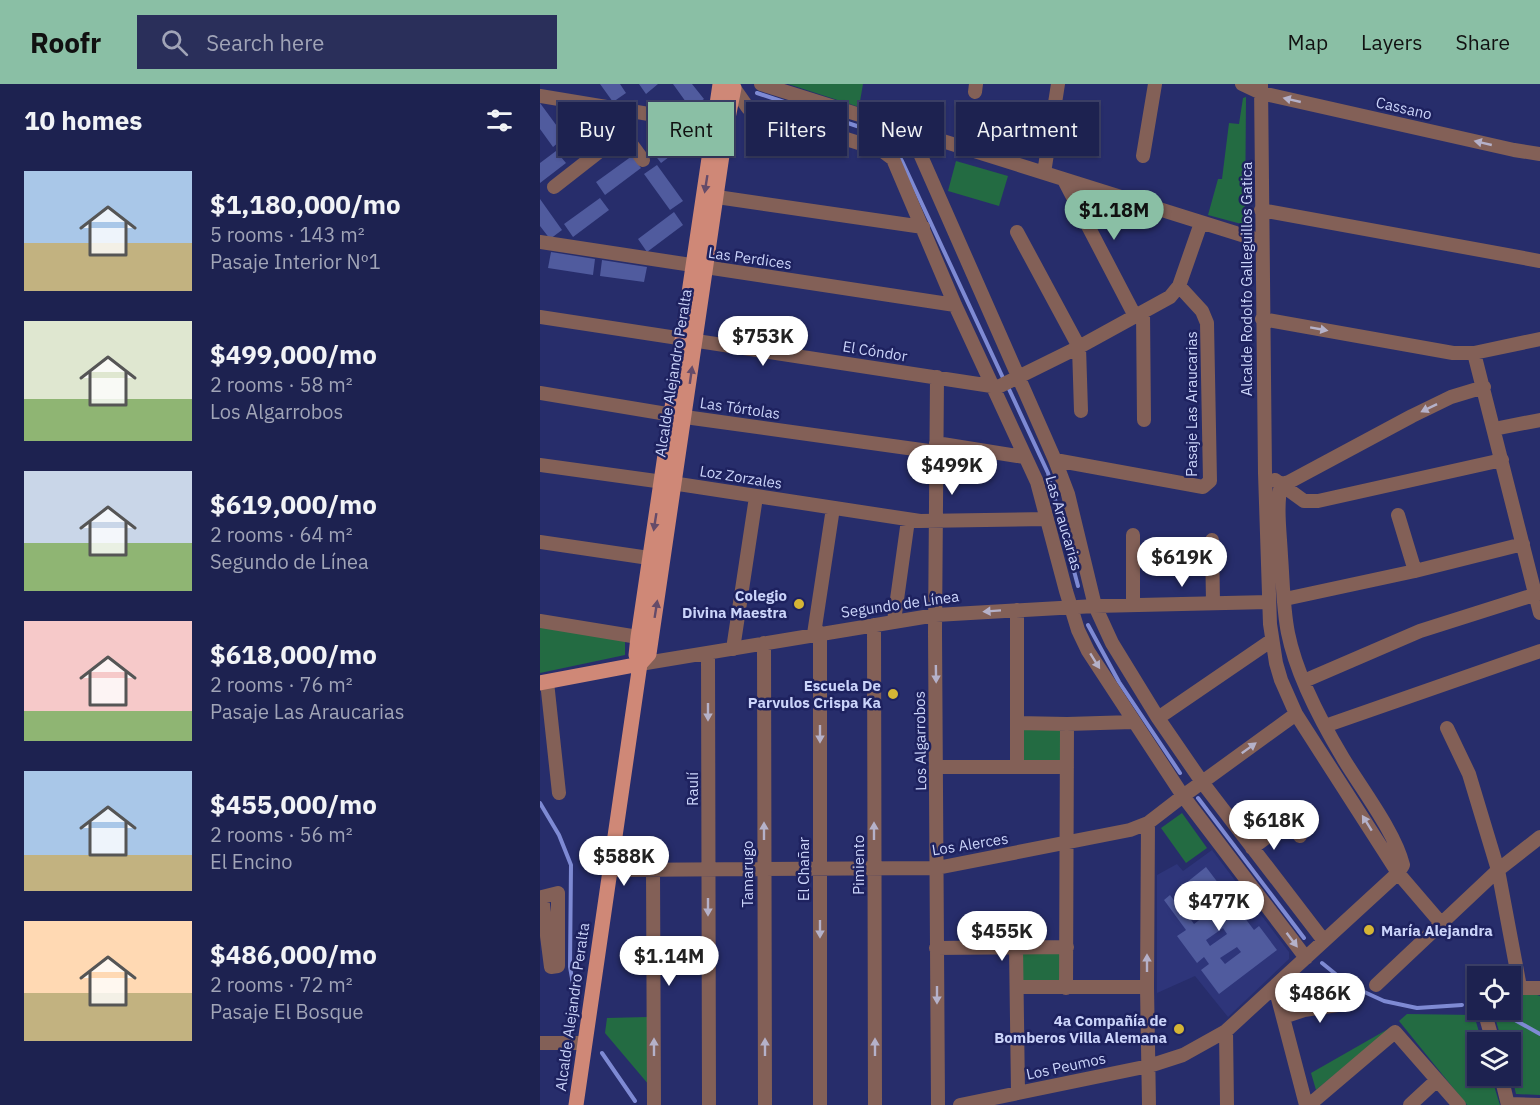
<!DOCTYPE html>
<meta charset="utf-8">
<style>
:root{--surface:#1d2250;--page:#2a2f5a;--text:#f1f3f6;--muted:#a0a4b7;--line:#3b3f67;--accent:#8abfa5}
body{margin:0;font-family:"IBM Plex Sans",sans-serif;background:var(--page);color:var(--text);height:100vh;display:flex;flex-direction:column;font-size:22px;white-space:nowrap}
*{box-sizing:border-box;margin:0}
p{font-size:20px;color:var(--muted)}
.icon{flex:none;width:33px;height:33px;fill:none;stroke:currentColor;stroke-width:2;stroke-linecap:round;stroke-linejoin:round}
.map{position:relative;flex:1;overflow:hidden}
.side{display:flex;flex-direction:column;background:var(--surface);width:540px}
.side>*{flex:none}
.top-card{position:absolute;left:18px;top:18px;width:570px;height:54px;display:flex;gap:12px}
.tools{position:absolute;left:927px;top:882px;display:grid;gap:12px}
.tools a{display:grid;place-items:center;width:54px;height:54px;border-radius:0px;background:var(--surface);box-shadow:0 2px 4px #0004,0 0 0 2px var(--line);font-size:30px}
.price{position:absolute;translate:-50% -51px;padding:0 14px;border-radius:21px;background:#fff;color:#222;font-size:20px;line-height:39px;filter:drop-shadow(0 2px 3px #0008)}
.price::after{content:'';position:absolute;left:50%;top:36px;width:18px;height:14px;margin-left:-9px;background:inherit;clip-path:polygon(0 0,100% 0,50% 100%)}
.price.selected{background:var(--accent);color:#111}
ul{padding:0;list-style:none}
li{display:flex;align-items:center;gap:18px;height:150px;padding:0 24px}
li span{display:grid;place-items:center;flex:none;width:168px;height:120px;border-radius:0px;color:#555}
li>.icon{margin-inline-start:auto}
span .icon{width:72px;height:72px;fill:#fffc;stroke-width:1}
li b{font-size:26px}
h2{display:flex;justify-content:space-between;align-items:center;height:72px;padding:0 24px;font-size:26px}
.tag{padding:0 21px;border-radius:0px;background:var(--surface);box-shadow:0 2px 4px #0004,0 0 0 2px var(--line);font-size:21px;line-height:54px}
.tag.selected{background:var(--accent);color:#111}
header{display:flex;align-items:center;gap:36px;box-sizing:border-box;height:84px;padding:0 30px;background:var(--accent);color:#111}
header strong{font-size:28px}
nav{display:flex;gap:33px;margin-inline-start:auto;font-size:21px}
.search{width:420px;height:54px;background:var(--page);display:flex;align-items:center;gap:15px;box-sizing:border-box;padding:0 21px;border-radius:0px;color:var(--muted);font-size:22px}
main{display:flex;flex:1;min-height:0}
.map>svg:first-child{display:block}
.built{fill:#2e357a}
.green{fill:#236b42}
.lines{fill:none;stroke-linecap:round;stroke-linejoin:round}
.stream{stroke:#7e8ad4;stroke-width:4}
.building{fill:#505b9e;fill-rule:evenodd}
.minor{stroke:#836057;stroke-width:14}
.major{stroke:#cf8877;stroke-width:15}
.oneway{fill:#b5b1c9}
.oneway2{fill:#654b69}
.poi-dot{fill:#d5b535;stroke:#1e225f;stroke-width:2}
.labels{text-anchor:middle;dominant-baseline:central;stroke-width:5;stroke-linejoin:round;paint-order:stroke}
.street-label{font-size:15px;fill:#cbd4fa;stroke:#1e225f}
.poi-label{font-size:15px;font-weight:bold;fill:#cbd4fa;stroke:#1e225f;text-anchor:end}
</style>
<header>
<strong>Roofr</strong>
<div class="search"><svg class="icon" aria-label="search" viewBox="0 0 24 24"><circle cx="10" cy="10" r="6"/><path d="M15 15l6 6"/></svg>Search here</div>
<nav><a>Map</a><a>Layers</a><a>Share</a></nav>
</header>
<main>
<section class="side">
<h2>10 homes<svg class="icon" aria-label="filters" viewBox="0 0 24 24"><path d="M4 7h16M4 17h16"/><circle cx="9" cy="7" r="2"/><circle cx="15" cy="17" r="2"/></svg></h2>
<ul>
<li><span style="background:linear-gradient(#a9c7e8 60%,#c2b280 0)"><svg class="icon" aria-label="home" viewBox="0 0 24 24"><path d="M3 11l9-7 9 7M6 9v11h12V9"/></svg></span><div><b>$1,180,000/mo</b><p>5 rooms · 143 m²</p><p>Pasaje Interior Nº1</p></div></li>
<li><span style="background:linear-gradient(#dfe7d0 65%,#8fb573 0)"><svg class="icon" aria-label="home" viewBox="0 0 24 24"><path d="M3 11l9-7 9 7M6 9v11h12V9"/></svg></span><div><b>$499,000/mo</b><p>2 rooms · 58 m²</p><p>Los Algarrobos</p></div></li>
<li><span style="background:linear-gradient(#c9d6e8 60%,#8fb573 0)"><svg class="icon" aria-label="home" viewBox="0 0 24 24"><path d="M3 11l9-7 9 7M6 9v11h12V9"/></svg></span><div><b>$619,000/mo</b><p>2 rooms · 64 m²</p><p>Segundo de Línea</p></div></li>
<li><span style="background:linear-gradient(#f6c9c9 75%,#8fb573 0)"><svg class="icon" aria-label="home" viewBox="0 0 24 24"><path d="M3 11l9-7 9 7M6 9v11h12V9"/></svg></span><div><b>$618,000/mo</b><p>2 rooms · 76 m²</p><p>Pasaje Las Araucarias</p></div></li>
<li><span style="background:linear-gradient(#a9c7e8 70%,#c2b280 0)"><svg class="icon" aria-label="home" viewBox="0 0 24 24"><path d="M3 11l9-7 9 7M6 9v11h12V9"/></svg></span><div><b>$455,000/mo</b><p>2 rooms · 56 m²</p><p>El Encino</p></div></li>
<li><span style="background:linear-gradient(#ffd9b3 60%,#c2b280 0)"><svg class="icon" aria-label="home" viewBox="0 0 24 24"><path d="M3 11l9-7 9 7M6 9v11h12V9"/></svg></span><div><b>$486,000/mo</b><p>2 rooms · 72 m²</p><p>Pasaje El Bosque</p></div></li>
</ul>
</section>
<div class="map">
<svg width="1000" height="1021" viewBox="0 0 1000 1021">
<rect width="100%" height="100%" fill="#272d6b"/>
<!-- built -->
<path class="built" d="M672 766 749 868V875L688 933 655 892 617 909V791L637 780 643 787Z"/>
<!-- green -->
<path class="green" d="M248 0H323L319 23Z
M706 13 705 141 668 131 678 95H682L689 39 699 40 703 14Z
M416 77 468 92 459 122 408 107Z
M0 543 85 557V571L0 589Z
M481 642 520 643 521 676H482Z
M642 729 667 764 646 779 621 744Z
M483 866H524L523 899H483Z
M991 909 1000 912V1011L976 1010 971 989 970 958H962L953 926H970L971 911Z
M867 930 934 931 942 958H938V992H951L960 1021H927L859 937Z
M107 933 109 1001 65 949 67 934Z
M855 941 776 1006 771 989Z"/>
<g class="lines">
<!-- stream -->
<path class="stream" d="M217 9 347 52 362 77 464 296
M468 303 508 389 538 502
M548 541 579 598 640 689
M658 714 764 854
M0 719 19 751 31 781 30 883 35 911
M782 879 809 901 844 917 877 924 922 921
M966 931 1000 950
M62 969 95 1017"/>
</g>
<!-- building -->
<path class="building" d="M60 0H80L86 9 73 18Z
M99 0H118L106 10Z
M133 0H152L164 15 151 25Z
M0 19 25 53 13 63 0 45Z
M68 29 78 41 41 68 32 56Z
M147 39 157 52 121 79 111 66Z
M16 67 26 79 0 99V79Z
M92 72 101 84 65 111 56 98Z
M117 81 143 117 130 126 104 90Z
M60 114 69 126 33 153 24 140Z
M0 115 22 146 10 155 0 142Z
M134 128 143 141 107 168 98 155Z
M11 168 55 175 53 191 8 184Z
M62 176 107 183 104 198 60 192Z
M666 783 714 846 719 842 737 866 679 910 661 886 669 880 664 873 657 879 637 852 646 846 624 816 630 811 636 819 652 807 646 799ZM678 812 683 818 654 840 649 833ZM683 844 687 850 670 862 666 856ZM697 863 701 868 685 880 680 874Z"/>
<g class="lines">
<!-- minor -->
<path class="minor" d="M221 0 721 157
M702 0 721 9 974 66 1000 70
M721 0 725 389 730 540 736 579 741 596 756 630 858 789 900 838
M194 4 208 24 341 66 353 75 415 221 497 398 526 507 538 546 548 567 643 712 766 874
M435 8 436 0
M0 12 175 41
M370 47 515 376 528 410 555 522 572 559 618 634 662 698 784 857
M83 49 103 76
M603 72 615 0
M504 89 518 0
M524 96 595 232
M14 103 83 49 87 27
M177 113 383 143
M721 126 1000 177
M477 148 539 263 541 327
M0 158 415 221
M603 228 604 336
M0 233 458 303 539 263 630 213 639 202 661 139
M722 235 913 269H934L1000 255
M934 269 1000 529
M397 293 395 548 398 1021
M0 309 145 333 396 368
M954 345 1000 336
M396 359 484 373
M515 376 663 403 670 397 667 239 662 227 639 202
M0 381 145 401 380 437 507 435
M735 396 764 417H778L962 376
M741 400 749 398 872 332 911 313 944 303
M858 431 875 487
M593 451V521
M672 456 673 519
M0 458 109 474
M745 515 875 487 983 460
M477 526V683
M0 537 98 553
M354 537 368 436
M334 541 335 1021
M280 549V1021
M274 550 293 424
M224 559 225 1021
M193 565 216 413
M168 569 169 1021
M100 580 396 531 555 522 729 518
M764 597 880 547 1000 509
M7 598 19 709
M618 634 732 556
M477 639 527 640 593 638
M785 642 1000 567
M907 644 929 690 958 786 980 903
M397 683H527
M608 739 607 903 609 1021
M712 764 750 736 760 752
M70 786 397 784 590 746 608 739 643 712 756 630
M113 786 114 1021
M18 809V882L11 883 2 813Z
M476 862 478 1009
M396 864 527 863
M836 901 958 786 1000 753
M477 903H607
M735 903 766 1021
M526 904 527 640
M972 904H1000
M944 926 953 958
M743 933 764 926 811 919
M686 947 687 1021
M0 959H44
M961 992 968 1021
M968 1020 999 1021
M420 1021 609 982 643 971 686 947 858 789 863 781C855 748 821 704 803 674 782 639 756 589 748 549 743 524 743 498 741 472 740 449 736 423 741 400
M769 1021 855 948 919 1021
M870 1021 897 996"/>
<!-- major -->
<path class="major" d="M100 580 96 571 98 553 180 0
M0 599 100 580
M36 1021 100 580 109 570 186 44 194 4 180 0"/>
</g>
<!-- one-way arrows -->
<defs><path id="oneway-solid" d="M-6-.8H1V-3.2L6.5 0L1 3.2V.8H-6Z" transform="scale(1.5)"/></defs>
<g class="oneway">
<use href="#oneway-solid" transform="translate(752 16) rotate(-167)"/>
<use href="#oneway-solid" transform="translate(943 59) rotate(-167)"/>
<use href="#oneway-solid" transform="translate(779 245) rotate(10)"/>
<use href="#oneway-solid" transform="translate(889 324) rotate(154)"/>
<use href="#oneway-solid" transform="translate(452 527) rotate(176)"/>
<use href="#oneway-solid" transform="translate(555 577) rotate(58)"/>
<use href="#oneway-solid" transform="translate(396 590) rotate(89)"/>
<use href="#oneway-solid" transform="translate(168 628) rotate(90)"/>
<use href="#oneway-solid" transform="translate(280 650) rotate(90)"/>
<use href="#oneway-solid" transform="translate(709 664) rotate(-36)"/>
<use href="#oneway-solid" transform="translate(827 739) rotate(-122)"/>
<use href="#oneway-solid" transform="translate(224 747) rotate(-90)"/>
<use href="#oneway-solid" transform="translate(334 747) rotate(-90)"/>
<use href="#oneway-solid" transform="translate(168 823) rotate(90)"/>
<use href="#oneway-solid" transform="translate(280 845) rotate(90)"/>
<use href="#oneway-solid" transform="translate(752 856) rotate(53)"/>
<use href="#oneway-solid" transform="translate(607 879) rotate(-90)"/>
<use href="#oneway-solid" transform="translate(397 911) rotate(90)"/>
<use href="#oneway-solid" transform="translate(114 963) rotate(-90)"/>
<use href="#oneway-solid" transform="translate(225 963) rotate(-90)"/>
<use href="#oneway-solid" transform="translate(335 963) rotate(-90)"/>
</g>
<g class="oneway2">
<use href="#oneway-solid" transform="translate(166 100) rotate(99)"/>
<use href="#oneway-solid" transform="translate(151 291) rotate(-82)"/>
<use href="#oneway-solid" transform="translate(115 438) rotate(99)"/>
<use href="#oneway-solid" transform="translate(116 525) rotate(-81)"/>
</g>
<!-- markers -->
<g class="poi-dot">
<circle cx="259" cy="520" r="6"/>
<circle cx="353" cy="610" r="6"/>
<circle cx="829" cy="846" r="6"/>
<circle cx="639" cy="945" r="6"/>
</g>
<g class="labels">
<!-- street labels -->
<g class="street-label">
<text transform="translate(864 24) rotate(13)">Cassano</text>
<text transform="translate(210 174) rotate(8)">Las Perdices</text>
<text transform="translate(706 195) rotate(-90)">Alcalde Rodolfo Galleguillos Gatica</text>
<text transform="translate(335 267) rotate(9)">El Cóndor</text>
<text transform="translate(133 289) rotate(-81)">Alcalde Alejandro Peralta</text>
<text transform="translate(651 320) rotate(-90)">Pasaje Las Araucarias</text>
<text transform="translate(200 324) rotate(8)">Las Tórtolas</text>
<text transform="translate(201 393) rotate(9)">Loz Zorzales</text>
<text transform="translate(524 439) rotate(74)">Las Araucarias</text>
<text transform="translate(360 520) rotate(-8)">Segundo de Línea</text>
<text transform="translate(380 657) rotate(-91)">Los Algarrobos</text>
<text transform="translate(152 705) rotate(-90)">Raulí</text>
<text transform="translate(430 760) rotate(-9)">Los Alerces</text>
<text transform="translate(318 781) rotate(-90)">Pimiento</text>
<text transform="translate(263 785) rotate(-90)">El Chañar</text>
<text transform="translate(207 790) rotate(-90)">Tamarugo</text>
<text transform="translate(32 923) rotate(-82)">Alcalde Alejandro Peralta</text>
<text transform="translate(526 982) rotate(-12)">Los Peumos</text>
</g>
<!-- poi labels -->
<g class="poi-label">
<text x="247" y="511">Colegio<tspan x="247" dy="17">Divina Maestra</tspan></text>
<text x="341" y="601">Escuela De<tspan x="341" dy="17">Parvulos Crispa Ka</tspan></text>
<text x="841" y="846" text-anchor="start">María Alejandra</text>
<text x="627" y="936">4a Compañía de<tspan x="627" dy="17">Bomberos Villa Alemana</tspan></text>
</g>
</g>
</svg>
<div class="tools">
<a><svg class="icon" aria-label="locate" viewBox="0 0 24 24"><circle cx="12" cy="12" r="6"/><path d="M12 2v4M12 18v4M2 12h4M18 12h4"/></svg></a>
<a><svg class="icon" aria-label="layers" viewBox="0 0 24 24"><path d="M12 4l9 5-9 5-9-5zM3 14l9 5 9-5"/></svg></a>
</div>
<b class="price selected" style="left:574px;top:157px">$1.18M</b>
<b class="price" style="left:223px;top:283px">$753K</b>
<b class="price" style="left:412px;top:412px">$499K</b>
<b class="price" style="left:642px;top:504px">$619K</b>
<b class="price" style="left:734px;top:767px">$618K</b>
<b class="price" style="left:84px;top:803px">$588K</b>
<b class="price" style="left:679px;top:848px">$477K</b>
<b class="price" style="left:462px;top:878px">$455K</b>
<b class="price" style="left:129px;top:903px">$1.14M</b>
<b class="price" style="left:780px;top:940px">$486K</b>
<div class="top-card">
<a class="tag">Buy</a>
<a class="tag selected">Rent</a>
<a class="tag">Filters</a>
<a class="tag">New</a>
<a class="tag">Apartment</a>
</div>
</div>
</main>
